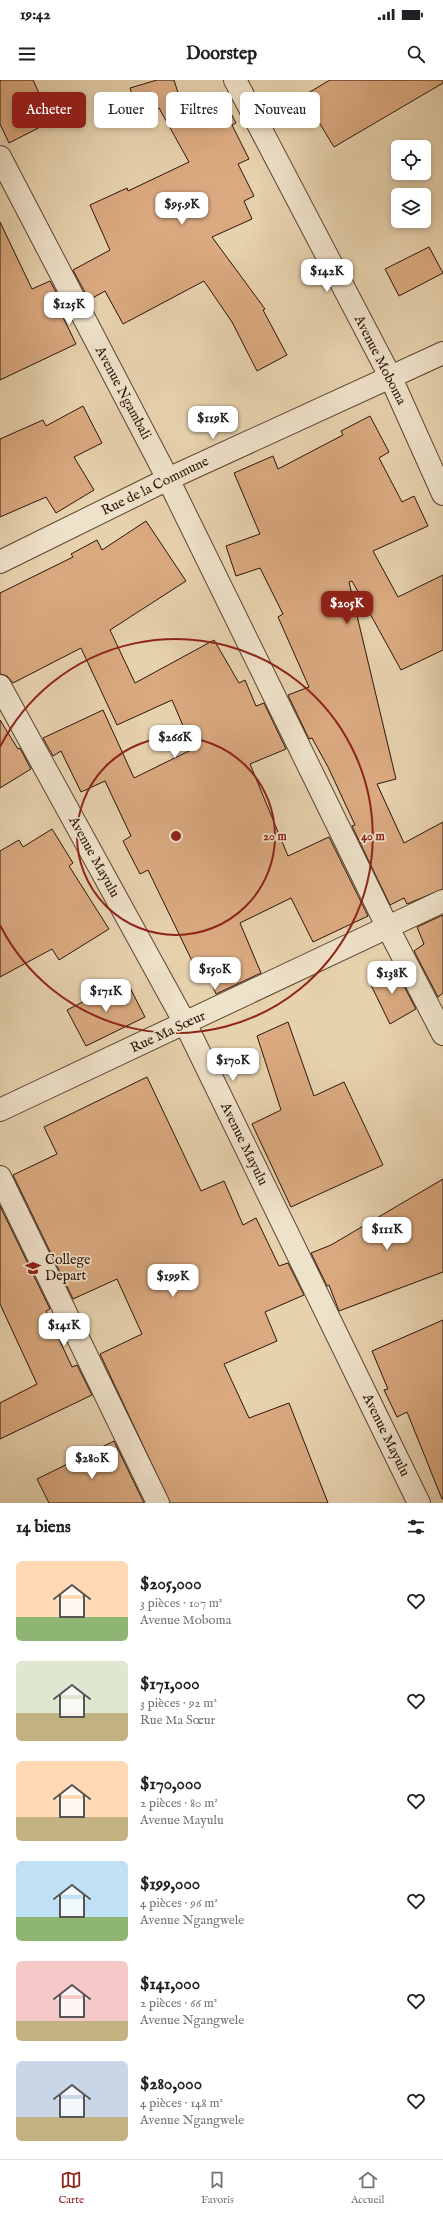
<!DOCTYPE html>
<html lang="fr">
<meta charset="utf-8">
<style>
:root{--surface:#fff;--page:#f6f6f6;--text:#202124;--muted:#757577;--line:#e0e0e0;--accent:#8f2418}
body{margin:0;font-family:"IM FELL English",serif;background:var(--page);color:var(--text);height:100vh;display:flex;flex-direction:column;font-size:15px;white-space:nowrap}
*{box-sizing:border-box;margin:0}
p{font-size:13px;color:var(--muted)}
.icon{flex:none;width:22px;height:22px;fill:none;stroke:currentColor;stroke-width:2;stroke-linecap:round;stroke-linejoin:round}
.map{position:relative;height:1423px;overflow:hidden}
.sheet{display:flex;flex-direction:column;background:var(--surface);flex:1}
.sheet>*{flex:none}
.hud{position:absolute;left:12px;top:12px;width:419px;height:36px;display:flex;gap:8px}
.fabs{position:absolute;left:391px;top:60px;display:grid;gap:8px}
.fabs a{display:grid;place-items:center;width:40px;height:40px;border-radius:6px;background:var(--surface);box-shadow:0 2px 6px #0003;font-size:20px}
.price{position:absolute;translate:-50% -34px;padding:0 9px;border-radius:8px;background:#fff;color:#222;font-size:13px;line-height:26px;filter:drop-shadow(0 1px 2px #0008)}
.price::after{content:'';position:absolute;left:50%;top:24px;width:12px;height:9px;margin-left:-6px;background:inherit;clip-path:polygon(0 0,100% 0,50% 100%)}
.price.on{background:var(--accent);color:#fff}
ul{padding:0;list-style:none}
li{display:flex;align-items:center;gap:12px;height:100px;padding:0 16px}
li span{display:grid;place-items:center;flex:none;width:112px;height:80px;border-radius:6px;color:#555}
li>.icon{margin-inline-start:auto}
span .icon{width:48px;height:48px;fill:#fffc;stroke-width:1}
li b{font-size:17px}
h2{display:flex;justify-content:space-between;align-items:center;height:48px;padding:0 16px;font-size:17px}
.chip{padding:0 14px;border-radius:6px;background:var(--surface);box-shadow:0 2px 6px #0003;font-size:14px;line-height:36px}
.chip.on{background:var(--accent);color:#fff}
.status{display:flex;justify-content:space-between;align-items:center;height:28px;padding:0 20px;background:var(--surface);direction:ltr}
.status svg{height:11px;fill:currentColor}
header{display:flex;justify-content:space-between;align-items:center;height:52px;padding:0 16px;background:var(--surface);font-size:18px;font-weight:700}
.menu{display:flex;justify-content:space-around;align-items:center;height:56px;border-top:1px solid var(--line);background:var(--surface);font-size:11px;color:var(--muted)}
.menu a{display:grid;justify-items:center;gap:2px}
.menu .on{color:var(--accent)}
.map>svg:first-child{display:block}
.building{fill:#daa980;stroke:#2c150a}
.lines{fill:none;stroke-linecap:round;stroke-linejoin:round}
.minor-casing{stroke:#5b4433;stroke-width:24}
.minor{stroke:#efe2ca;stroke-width:22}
.ring{fill:none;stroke:#8f2418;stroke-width:2}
.labels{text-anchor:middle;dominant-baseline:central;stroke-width:3.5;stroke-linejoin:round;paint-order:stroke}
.street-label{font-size:14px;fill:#2c150a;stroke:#efe2ca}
.poi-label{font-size:14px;fill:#2c150a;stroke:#efe2ca;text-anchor:start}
.centre{fill:#8f2418;stroke:#efe2ca;stroke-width:2}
.ring-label{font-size:12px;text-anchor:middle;font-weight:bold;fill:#8f2418;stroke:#efe2ca;stroke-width:3.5;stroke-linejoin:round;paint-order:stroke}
</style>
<div class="status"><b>19:42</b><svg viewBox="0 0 49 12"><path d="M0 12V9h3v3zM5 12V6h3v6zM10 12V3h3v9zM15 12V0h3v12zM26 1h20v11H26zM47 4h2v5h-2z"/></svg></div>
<header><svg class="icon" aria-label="menu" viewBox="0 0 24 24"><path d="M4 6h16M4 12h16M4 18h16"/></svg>Doorstep<svg class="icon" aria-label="search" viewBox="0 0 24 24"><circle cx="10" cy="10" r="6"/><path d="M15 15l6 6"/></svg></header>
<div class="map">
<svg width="443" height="1423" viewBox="0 0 443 1423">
<rect width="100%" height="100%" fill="#e7d2ae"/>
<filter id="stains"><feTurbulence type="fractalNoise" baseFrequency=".005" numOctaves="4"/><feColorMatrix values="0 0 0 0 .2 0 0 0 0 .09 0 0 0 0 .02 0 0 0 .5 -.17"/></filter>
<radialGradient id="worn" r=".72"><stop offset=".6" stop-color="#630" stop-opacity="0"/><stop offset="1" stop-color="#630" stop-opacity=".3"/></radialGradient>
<!-- building -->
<path class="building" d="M0 0H33L52 41 9 63 0 44Z
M157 0H174L185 35 194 31 196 34 224 20 236 43 232 45 249 79 238 84 254 116 244 121 252 139 212 157 265 229 263 230 287 275 257 291 232 242 204 201 123 244 105 211 89 220 73 190 110 170 90 125 127 108 128 111 189 82 159 28 139 35 130 8Z
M330 0H443V3L334 67 303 16Z
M0 142 32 209 50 201 67 232 62 235 76 264 0 300Z
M429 167 443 193 399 216 385 189Z
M83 326 102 363 74 377 94 410 56 433 46 417 0 437V359L43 340 46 346Z
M370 336 389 372 379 378 402 422 414 416 428 446 373 471 398 517 443 495V570L401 590 352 501 349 502 396 699 377 704 404 763 443 742V809L407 824 404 818 390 825 352 746 355 745 328 687 312 658 309 659 288 615 309 607 278 537 283 534 260 488 236 496 226 466 260 454 234 393 273 376 278 389 343 355 341 351Z
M146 441 186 501 110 550 135 603 214 560 239 603 245 600 256 626 264 623 286 669 250 684 288 776 329 757 368 836 313 862 291 818 240 843 261 893 216 914 203 881 194 885 148 790 140 794 123 761 131 756 105 701 81 712 61 671 53 676 43 658 103 630 134 698 193 669 172 620 117 645 81 568 13 603 7 596 0 594V513L73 477 71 474 97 460 102 470Z
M0 640 18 669 20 668 31 689 0 708Z
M52 749 73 783 69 786 109 849 59 880 52 869 0 897V771L19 760 23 767Z
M443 835V913L438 917 414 871 424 864 417 847Z
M393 885 416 929 390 944 369 901Z
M126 900 145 937 86 966 67 930Z
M288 942 314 1016 344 1002 383 1085 291 1127 252 1044 281 1030 257 956Z
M147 997 201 1111 224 1101 243 1145 256 1138 279 1186 288 1183 304 1215 265 1232 277 1261 224 1284 249 1338 289 1323 328 1423H170L100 1274 142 1254 117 1199 73 1219 13 1095 57 1074 44 1047Z
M443 1099V1192L339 1231 329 1205 327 1206 311 1173 331 1165Z
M0 1126 50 1229 46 1231 72 1287 77 1285 92 1315 0 1359V1323L37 1304 0 1224Z
M443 1240V1419H442L407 1332 397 1337 384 1310 388 1309 372 1271Z
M114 1361 144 1423H49L37 1399Z"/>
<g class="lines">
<defs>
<path id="minor" d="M235 0 391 298 443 414
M0 77 168 399 388 848 443 954
M0 482 168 399 443 273
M0 606 185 943 419 1423
M0 1030 443 821
M0 1097 158 1423"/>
</defs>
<!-- minor casing -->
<use href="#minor" class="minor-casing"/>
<!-- minor -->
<use href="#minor" class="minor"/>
</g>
<!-- distance rings -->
<g class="ring">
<circle cx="176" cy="756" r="99"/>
<path d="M0 667A197 197 0 1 1 0 845"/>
</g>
<!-- icons -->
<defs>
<symbol id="school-bare" viewBox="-9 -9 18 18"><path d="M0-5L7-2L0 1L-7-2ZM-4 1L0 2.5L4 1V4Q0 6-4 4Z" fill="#8f2418" stroke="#efe2ca" stroke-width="2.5" paint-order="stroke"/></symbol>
</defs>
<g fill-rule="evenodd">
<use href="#school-bare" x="22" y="1177" width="22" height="22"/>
</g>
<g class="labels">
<!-- street labels -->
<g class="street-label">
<text transform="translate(380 280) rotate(63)">Avenue Moboma</text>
<text transform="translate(123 313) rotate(62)">Avenue Ngambali</text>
<text transform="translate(155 406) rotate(-26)">Rue de la Commune</text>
<text transform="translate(94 777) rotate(61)">Avenue Mayulu</text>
<text transform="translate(168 952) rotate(-25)">Rue Ma Sœur</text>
<text transform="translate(244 1064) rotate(64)">Avenue Mayulu</text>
<text transform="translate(386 1355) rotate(64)">Avenue Mayulu</text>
</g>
<!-- poi labels -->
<g class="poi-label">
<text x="45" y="1180">College<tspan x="45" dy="16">Depart</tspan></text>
</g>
</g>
<circle cx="176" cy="756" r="6" class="centre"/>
<g class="ring-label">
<text x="275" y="760">20 m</text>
<text x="373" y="760">40 m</text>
</g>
<rect width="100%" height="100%" filter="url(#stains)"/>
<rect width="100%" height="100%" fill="url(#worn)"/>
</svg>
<div class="fabs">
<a><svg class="icon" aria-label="locate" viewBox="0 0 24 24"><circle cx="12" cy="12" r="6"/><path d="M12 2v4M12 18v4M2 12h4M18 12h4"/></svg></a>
<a><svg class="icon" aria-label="layers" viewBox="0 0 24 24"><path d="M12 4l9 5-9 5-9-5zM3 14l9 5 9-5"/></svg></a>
</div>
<b class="price" style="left:182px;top:146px">$95.9K</b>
<b class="price" style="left:327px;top:213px">$142K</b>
<b class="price" style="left:69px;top:246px">$125K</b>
<b class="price" style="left:213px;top:360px">$119K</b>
<b class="price on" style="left:347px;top:545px">$205K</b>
<b class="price" style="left:175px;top:679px">$266K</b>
<b class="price" style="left:215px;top:911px">$150K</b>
<b class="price" style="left:392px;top:915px">$138K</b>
<b class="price" style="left:106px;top:933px">$171K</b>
<b class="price" style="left:233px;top:1002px">$170K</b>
<b class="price" style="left:387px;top:1171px">$111K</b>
<b class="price" style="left:173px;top:1218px">$199K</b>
<b class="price" style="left:64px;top:1267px">$141K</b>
<b class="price" style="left:92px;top:1400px">$280K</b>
<div class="hud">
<a class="chip on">Acheter</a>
<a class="chip">Louer</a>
<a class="chip">Filtres</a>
<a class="chip">Nouveau</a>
</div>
</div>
<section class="sheet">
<h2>14 biens<svg class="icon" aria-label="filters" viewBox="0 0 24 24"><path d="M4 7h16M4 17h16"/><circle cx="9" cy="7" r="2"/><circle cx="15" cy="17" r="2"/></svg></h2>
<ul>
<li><span style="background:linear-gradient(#ffd9b3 70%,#8fb573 0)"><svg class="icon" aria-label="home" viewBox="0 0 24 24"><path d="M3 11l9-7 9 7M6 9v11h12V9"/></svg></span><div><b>$205,000</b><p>3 pièces · 107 m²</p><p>Avenue Moboma</p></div><svg class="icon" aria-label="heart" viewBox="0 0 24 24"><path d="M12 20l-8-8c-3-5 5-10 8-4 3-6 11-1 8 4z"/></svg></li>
<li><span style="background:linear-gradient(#dfe7d0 65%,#c2b280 0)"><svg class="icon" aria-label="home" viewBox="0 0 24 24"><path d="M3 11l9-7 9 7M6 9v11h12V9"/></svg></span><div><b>$171,000</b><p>3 pièces · 92 m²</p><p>Rue Ma Sœur</p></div><svg class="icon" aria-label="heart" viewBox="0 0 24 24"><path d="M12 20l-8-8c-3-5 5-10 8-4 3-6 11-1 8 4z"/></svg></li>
<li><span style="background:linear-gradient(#ffd9b3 70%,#c2b280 0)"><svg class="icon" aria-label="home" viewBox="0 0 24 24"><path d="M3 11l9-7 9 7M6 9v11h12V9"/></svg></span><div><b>$170,000</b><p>2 pièces · 80 m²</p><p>Avenue Mayulu</p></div><svg class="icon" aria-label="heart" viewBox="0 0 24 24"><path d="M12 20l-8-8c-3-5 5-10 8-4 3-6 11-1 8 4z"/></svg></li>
<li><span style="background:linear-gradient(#bfe0f5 70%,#8fb573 0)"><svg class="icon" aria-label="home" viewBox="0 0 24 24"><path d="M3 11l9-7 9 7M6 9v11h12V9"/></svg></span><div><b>$199,000</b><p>4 pièces · 96 m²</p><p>Avenue Ngangwele</p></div><svg class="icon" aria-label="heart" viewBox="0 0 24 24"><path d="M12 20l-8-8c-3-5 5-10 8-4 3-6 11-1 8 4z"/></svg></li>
<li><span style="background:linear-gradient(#f6c9c9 75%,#c2b280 0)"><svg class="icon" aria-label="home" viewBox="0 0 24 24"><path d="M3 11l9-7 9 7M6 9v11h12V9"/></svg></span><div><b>$141,000</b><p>2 pièces · 66 m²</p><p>Avenue Ngangwele</p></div><svg class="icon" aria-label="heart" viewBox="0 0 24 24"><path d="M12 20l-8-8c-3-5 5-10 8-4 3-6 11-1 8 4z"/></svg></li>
<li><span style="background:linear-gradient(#c9d6e8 70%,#c2b280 0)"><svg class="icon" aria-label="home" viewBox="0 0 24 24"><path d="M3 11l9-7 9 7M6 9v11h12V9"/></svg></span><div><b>$280,000</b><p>4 pièces · 148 m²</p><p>Avenue Ngangwele</p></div><svg class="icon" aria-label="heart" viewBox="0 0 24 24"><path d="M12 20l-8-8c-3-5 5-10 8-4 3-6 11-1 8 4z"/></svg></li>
</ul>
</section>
<nav class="menu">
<a class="on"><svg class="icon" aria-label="map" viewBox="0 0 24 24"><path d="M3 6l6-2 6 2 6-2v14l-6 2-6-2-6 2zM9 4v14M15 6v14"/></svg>Carte</a>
<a><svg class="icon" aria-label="saved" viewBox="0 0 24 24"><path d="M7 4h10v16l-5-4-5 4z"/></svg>Favoris</a>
<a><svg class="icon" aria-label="home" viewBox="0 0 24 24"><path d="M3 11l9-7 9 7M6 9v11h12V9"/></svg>Accueil</a>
</nav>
